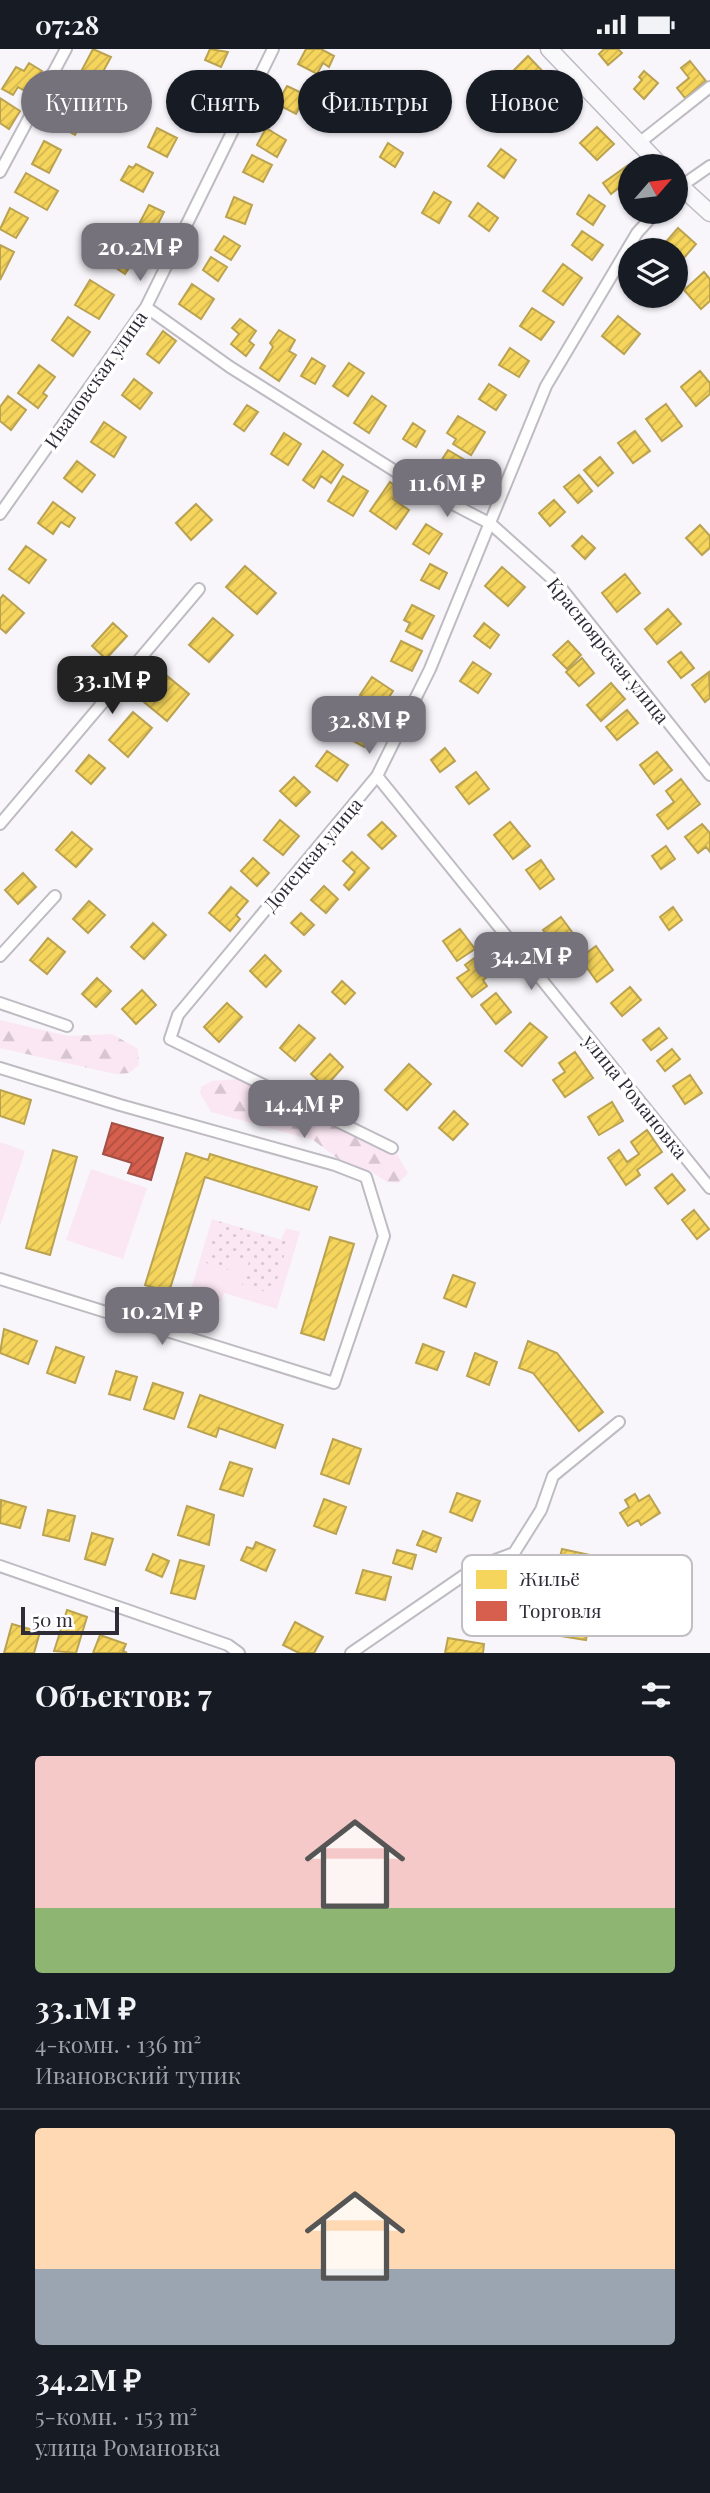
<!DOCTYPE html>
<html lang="ru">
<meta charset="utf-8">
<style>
:root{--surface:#171b24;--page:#242831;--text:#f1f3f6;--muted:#9ea1a6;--line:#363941;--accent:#75727c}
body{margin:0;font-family:"Playfair Display",serif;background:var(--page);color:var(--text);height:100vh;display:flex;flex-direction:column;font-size:26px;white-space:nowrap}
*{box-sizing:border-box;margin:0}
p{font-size:23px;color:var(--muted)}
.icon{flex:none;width:38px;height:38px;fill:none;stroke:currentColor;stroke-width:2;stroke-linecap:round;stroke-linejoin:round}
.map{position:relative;height:1604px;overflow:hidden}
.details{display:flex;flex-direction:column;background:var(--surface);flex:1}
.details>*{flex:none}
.top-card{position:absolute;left:21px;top:21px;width:668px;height:63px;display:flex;gap:14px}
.needle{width:46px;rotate:62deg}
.buttons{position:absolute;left:618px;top:105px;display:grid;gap:14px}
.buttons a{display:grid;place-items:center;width:70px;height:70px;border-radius:50%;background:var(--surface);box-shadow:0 2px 5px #0004;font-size:35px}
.scale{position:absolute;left:21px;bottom:18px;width:98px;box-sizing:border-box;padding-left:7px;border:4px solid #2f2b37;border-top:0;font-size:19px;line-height:24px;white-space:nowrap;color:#2f2b37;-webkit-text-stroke:5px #fff;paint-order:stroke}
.price{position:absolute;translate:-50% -60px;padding:0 16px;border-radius:14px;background:var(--accent);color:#fff;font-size:23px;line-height:46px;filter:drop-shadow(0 2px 4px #0008)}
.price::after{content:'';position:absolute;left:50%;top:42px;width:21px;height:16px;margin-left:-10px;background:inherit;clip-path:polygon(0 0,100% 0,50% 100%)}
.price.active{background:#222;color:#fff}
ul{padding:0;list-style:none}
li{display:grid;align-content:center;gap:14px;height:371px;padding:0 35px}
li+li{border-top:2px solid var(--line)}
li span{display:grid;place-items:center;height:217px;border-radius:7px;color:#555}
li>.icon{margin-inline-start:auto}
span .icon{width:126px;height:126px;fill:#fffc;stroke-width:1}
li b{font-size:30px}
h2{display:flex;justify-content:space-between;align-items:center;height:84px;padding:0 35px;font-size:30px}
.tag{padding:0 24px;border-radius:32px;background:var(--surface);box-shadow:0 2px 5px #0004;font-size:24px;line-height:63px}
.tag.active{background:var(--accent);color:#fff}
.status{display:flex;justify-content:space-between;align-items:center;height:49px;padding:0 35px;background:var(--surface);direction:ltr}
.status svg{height:19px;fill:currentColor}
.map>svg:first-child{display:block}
.grass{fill:#fbe7f3}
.forest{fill:url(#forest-firs)}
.park{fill:url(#park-dots)}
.homes{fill:url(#homes-hatch);stroke:#baa251;stroke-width:2}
.shops{fill:url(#shops-hatch);stroke:#a45046;stroke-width:2}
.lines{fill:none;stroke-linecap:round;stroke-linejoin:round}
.street-casing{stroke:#bebbc3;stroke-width:14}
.secondary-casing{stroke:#bebbc3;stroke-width:19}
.street{stroke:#fefefe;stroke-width:10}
.secondary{stroke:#f9f9fc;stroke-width:16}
.labels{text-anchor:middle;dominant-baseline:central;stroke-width:7;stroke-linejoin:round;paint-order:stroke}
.street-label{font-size:19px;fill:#2f2b37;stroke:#fff}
.key{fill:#fff;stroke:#c1bfc3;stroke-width:2}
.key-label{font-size:19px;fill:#2f2b37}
</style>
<div class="status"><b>07:28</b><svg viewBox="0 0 49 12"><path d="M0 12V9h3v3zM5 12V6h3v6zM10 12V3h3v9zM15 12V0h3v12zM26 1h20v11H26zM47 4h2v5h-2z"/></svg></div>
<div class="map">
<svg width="710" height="1604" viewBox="0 0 710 1604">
<defs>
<pattern id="forest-firs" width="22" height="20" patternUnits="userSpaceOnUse" patternTransform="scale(1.75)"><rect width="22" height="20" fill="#fbe7f3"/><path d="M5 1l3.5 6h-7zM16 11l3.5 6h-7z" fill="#d7c6d1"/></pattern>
<pattern id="park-dots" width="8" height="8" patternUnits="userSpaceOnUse" patternTransform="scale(1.75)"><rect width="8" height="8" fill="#fbe7f3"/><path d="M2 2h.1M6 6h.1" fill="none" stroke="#d7c6d1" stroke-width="1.8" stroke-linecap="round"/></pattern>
<pattern id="homes-hatch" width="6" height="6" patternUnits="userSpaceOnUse" patternTransform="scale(1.75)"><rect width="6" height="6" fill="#f6d55c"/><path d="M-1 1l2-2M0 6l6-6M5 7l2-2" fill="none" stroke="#d3b751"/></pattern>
<pattern id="shops-hatch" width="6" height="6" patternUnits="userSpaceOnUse" patternTransform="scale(1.75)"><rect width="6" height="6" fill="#d6604d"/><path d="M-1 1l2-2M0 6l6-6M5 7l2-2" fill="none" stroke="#ae4f41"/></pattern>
</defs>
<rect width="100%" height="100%" fill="#f8f6fb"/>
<!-- grass -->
<path class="grass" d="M0 1093 25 1102 0 1177Z
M91 1120 147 1139 123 1210 66 1191Z
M212 1170 281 1191 286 1179 300 1183 277 1260 224 1244 221 1253 190 1244Z"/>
<!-- forest -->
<path class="forest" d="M0 971 68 987 112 985 138 1000 139 1016 129 1024 115 1025 0 999Z
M236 1030 397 1105 408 1124 398 1134 387 1133 372 1123 341 1112 313 1091 211 1063 200 1044 201 1038 212 1032Z"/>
<!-- park -->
<path class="park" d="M218 1172 288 1193 273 1245 242 1236 249 1212 233 1207 228 1221 206 1214Z"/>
<!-- homes -->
<path class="homes" d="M93 0 111 8 92 43 75 34Z
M210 0 228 3 221 18 205 11Z
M306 0H321L334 7 329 18 323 14 317 25 298 15Z
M604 0H618L622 4 608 16 599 5Z
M528 7 550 30 532 46 511 24Z
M690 12 706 32 685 49 677 39 689 29 681 19Z
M29 14 42 22 28 44 18 38 13 46 2 40 16 18 24 22Z
M644 22 658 34 644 50 634 40 642 31 639 28Z
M185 33 207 47 196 64 187 58 183 65 170 56Z
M287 37 306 46 296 65 277 55Z
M564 44 576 56 563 68 568 74 561 81 544 63Z
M0 49 20 62 9 80 0 74Z
M62 56 85 68 75 86 52 73Z
M597 78 614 95 597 111 580 94Z
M157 79 177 89 167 108 148 98Z
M266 79 286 91 277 108 257 96Z
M44 92 61 101 49 124 32 115Z
M388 94 403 104 395 118 380 108Z
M501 100 516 111 504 129 488 117Z
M252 106 272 116 263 133 243 123Z
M136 115 153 124 143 143 121 131 129 117 133 119Z
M627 117 630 121V152L620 138 611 145 603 134Z
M26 124 58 142 47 161 15 143Z
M434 143 451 153 439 174 422 164Z
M589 146 605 157 593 176 577 165Z
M234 148 252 156 245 175 226 168Z
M478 154 498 169 489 182 469 167Z
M149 156 164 163 153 185 138 177Z
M10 159 28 169 16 189 0 180Z
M678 179 696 195 683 210 665 194Z
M582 182 603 196 592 211 572 196Z
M224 187 240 197 231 211 215 201Z
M0 196 14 203 0 231Z
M122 199 136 208 125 225 103 210 108 202 116 207Z
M211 208 227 218 218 232 203 221Z
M563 215 582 229 563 256 543 242Z
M704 223 710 230V252L701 260 684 241Z
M90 231 114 246 99 270 75 256Z
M192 235 214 250 201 270 179 255Z
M532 259 554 273 541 291 520 277Z
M618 267 640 285 624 305 602 287Z
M68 268 90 283 73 307 52 291Z
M240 270 256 282 249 292 254 296 246 307 231 295 239 285 232 279Z
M279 281 295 291 289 302 296 306 279 332 260 319 273 298 270 294Z
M163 282 176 292 159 314 147 305Z
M510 299 529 312 519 328 499 316Z
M312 309 325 317 315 335 301 327Z
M349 314 364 324 348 347 333 337Z
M39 316 55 328 43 344 47 347 38 359 18 344Z
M700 322 710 334V345L696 357 681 338Z
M134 330 152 344 140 360 122 346Z
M489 335 506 346 496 361 479 350Z
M8 347 26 361 11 381 0 372V358Z
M372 347 386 357 369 384 354 374Z
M666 355 682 377 662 392 646 370Z
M247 356 258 363 244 382 234 375Z
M458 367 485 383 471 406 453 395 456 390 447 384Z
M104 373 126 388 114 408 91 393Z
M413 374 425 382 416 398 403 390Z
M635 382 650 402 633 414 618 394Z
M284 384 301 395 288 416 271 405Z
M448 401 465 411 453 431 436 420Z
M323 402 343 416 331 434 321 427 314 439 303 431Z
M600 408 613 424 598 437 584 421Z
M77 412 95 426 82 443 64 429Z
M579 426 592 442 578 454 564 438Z
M343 427 368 442 353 467 328 452Z
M390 433 400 440 393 450 409 461 396 480 370 462Z
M554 451 565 463 550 477 539 464Z
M53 453 75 469 69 478 61 473 53 485 38 474Z
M196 455 212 471 191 491 176 474Z
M426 475 442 485 429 505 413 495Z
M700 476 710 487V499L702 506 686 489Z
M582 487 595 499 585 510 572 497Z
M26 497 46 511 29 534 9 520Z
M430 515 447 524 439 540 421 531Z
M245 517 276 544 257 565 226 538Z
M502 518 525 538 508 557 485 537Z
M625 525 640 544 617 563 602 544Z
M3 546 24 564 6 584 0 579V550Z
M412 556 434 567 422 590 406 582 410 574 404 571Z
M668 560 681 575 657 595 645 580Z
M213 569 233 586 209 613 189 596Z
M113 574 127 587 106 610 92 597Z
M484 574 499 586 490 599 474 587Z
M401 592 422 602 412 622 391 612Z
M568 592 581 606 567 620 553 606Z
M681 603 694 619 681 629 668 613Z
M582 609 594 624 579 637 566 623Z
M473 613 491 625 478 644 460 632Z
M709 623 710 649 705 653 692 636Z
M166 626 189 645 167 672 144 653Z
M372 628 393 642 381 660 360 646Z
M611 634 625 650 601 672 587 656Z
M627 661 638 674 617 691 606 678Z
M133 663 152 679 128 708 109 691Z
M356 672 373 681 364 698 353 692 358 684 352 681Z
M445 699 455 712 440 723 431 711Z
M327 702 348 716 337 732 316 717Z
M657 703 672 721 654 735 640 716Z
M89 706 105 719 91 735 76 722Z
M476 723 489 740 469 755 456 738Z
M294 728 310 743 296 757 280 742Z
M681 730 700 755 668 780 657 766 674 753 666 742Z
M280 771 299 787 283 806 264 791Z
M382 773 396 787 382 800 368 786Z
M510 773 530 797 513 810 494 786Z
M702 775 710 784V803L706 798 698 804 685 788Z
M72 783 92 800 76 818 56 801Z
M666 797 675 810 661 820 652 807Z
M352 803 369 819 349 841 344 836 355 823 343 812Z
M253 809 269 824 257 837 241 822Z
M541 811 554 830 540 840 526 821Z
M23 824 36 838 18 855 5 841Z
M324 837 338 850 326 864 311 851Z
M231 838 248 852 236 866 240 870 230 882 209 864Z
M89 852 105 866 88 884 73 870Z
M673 858 682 871 669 881 660 868Z
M301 864 314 876 304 886 291 874Z
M561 868 575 887 557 900 543 881Z
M153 874 166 886 144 910 131 898Z
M460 880 475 900 457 912 443 892Z
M48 889 65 903 47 925 30 911Z
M596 897 613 921 597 933 580 909Z
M265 906 281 922 266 938 250 922Z
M476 908 490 926 483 931 487 937 472 948 457 929 469 921 465 916Z
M97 929 111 942 96 958 82 945Z
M342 932 355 944 345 955 332 943Z
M630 938 641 951 622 967 611 954Z
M142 941 156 956 136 975 122 960Z
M496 944 511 963 496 975 481 956Z
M227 954 242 968 219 993 204 978Z
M530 974 547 988 522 1017 505 1002Z
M299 976 315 989 295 1012 280 999Z
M659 979 667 989 651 1001 643 991Z
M672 1000 680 1010 665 1022 657 1012Z
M575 1003 593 1029 565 1048 553 1031 565 1023 559 1014Z
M330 1005 343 1018 325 1038 311 1025Z
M409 1015 431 1035 407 1061 385 1041Z
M690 1026 702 1044 685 1055 673 1037Z
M0 1041 31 1051 24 1075 0 1067Z
M612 1053 623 1072 599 1086 588 1068Z
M454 1062 468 1075 453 1091 439 1079Z
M647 1081 662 1103 637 1121 640 1126 626 1136 608 1109 619 1101 627 1113 639 1105 631 1093Z
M53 1101 77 1108 50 1206 26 1199Z
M186 1104 208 1111 210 1105 317 1138 309 1161 205 1128 169 1243 145 1236Z
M672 1125 685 1141 668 1155 655 1139Z
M694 1161 709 1180 697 1190 682 1171Z
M330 1188 354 1195 324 1291 301 1284Z
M453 1226 475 1234 466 1258 444 1249Z
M204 1252 216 1256 210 1275 198 1271Z
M4 1280 37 1292 28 1315 0 1304Z
M528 1292 557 1304 603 1363 579 1382 533 1324 519 1319Z
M423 1295 444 1303 437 1321 416 1314Z
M56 1298 84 1308 75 1334 47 1324Z
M475 1304 497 1313 489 1336 467 1327Z
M116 1322 137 1328 130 1351 109 1345Z
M153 1334 183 1344 174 1370 144 1360Z
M200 1346 283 1376 275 1399 219 1379 216 1388 188 1378Z
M333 1390 361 1400 349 1435 321 1425Z
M230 1413 252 1420 243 1447 220 1440Z
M457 1444 480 1452 472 1472 450 1463Z
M635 1445 639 1452 649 1446 660 1464 641 1476 638 1471 628 1477 620 1464 629 1458 625 1451Z
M324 1450 346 1458 336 1485 314 1477Z
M1 1451 26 1458 20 1479 0 1474Z
M187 1457 214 1466 209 1496 178 1486Z
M48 1461 75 1467 69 1492 43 1486Z
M423 1482 441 1489 436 1503 417 1496Z
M92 1484 113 1490 105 1516 85 1510Z
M256 1493 275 1501 266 1522 241 1511 247 1498 253 1500Z
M562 1500 604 1509 600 1530 568 1523 571 1511 560 1508Z
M397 1501 416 1506 412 1520 393 1514Z
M153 1505 169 1512 162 1528 146 1521Z
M180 1511 204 1517 195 1550 171 1544Z
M363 1521 391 1528 385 1551 356 1544Z
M67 1561 87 1568 76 1604 54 1602Z
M555 1561 590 1568 586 1591 560 1587 562 1575 553 1573Z
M295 1573 323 1588 314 1604H299L283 1596Z
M12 1575 40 1583 34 1604H4Z
M100 1586 126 1595 123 1602 127 1604H93Z
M448 1589 484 1595 483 1604H445Z"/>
<!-- shops -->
<path class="shops" d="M112 1074 163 1089 151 1131 128 1124 132 1114 103 1105Z"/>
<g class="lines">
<defs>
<path id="street" d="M639 94 710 38
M0 123 66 0
M677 140 710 117
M146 258 230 318 422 439 491 475 558 535 710 726
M0 465 146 258 273 0
M377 727 710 1139
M0 775 199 540
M0 907 55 847
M0 954 67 977
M0 1019 120 1056 335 1116 366 1128 384 1187 334 1334 0 1230
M392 1099 170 990 178 966 377 727 430 620 546 337 637 184 656 163
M0 1517 228 1596 239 1604
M351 1604 476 1518 514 1504 541 1461 553 1427 619 1373"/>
<path id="secondary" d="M549 0 661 117
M676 133 710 164"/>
</defs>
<!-- street casing -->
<use href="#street" class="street-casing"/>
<!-- secondary casing -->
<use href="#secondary" class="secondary-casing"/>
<!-- street -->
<use href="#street" class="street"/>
<!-- secondary -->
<use href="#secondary" class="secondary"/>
</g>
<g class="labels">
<!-- street labels -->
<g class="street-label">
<text transform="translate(95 330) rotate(-55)">Ивановская улица</text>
<text transform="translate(609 601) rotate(51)">Красноярская улица</text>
<text transform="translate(312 805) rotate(-50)">Донецкая улица</text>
<text transform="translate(636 1047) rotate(51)">улица Романовка</text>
</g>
</g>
<!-- legend -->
<rect x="462" y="1506" width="230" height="81" rx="10" class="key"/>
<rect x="476" y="1521" width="31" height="19" fill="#f6d55c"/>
<rect x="476" y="1552" width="31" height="20" fill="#d6604d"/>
<g class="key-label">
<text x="519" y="1537">Жильё</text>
<text x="519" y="1569">Торговля</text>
</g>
</svg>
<div class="buttons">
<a><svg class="needle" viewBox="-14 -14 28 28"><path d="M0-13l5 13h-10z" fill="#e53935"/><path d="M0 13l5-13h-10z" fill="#9ea1a6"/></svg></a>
<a><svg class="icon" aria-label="layers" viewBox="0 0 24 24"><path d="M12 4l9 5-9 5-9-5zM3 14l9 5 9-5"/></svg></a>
</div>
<div class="scale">50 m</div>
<b class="price" style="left:140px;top:234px">20.2M ₽</b>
<b class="price" style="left:447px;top:470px">11.6M ₽</b>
<b class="price active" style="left:112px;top:667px">33.1M ₽</b>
<b class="price" style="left:369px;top:707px">32.8M ₽</b>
<b class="price" style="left:531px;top:943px">34.2M ₽</b>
<b class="price" style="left:304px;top:1091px">14.4M ₽</b>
<b class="price" style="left:162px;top:1298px">10.2M ₽</b>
<div class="top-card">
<a class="tag active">Купить</a>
<a class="tag">Снять</a>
<a class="tag">Фильтры</a>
<a class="tag">Новое</a>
</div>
</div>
<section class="details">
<h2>Объектов: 7<svg class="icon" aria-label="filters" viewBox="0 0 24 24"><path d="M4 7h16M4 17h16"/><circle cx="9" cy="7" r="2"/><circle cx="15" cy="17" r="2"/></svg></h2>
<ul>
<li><span style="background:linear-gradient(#f6c9c9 70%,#8fb573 0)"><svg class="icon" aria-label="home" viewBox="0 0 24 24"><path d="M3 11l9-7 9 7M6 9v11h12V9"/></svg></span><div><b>33.1M ₽</b><p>4-комн. · 136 m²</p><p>Ивановский тупик</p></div></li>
<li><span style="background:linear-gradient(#ffd9b3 65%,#9aa5b1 0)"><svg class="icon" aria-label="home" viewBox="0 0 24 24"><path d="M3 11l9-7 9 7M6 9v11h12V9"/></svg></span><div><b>34.2M ₽</b><p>5-комн. · 153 m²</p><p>улица Романовка</p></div></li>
</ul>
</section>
